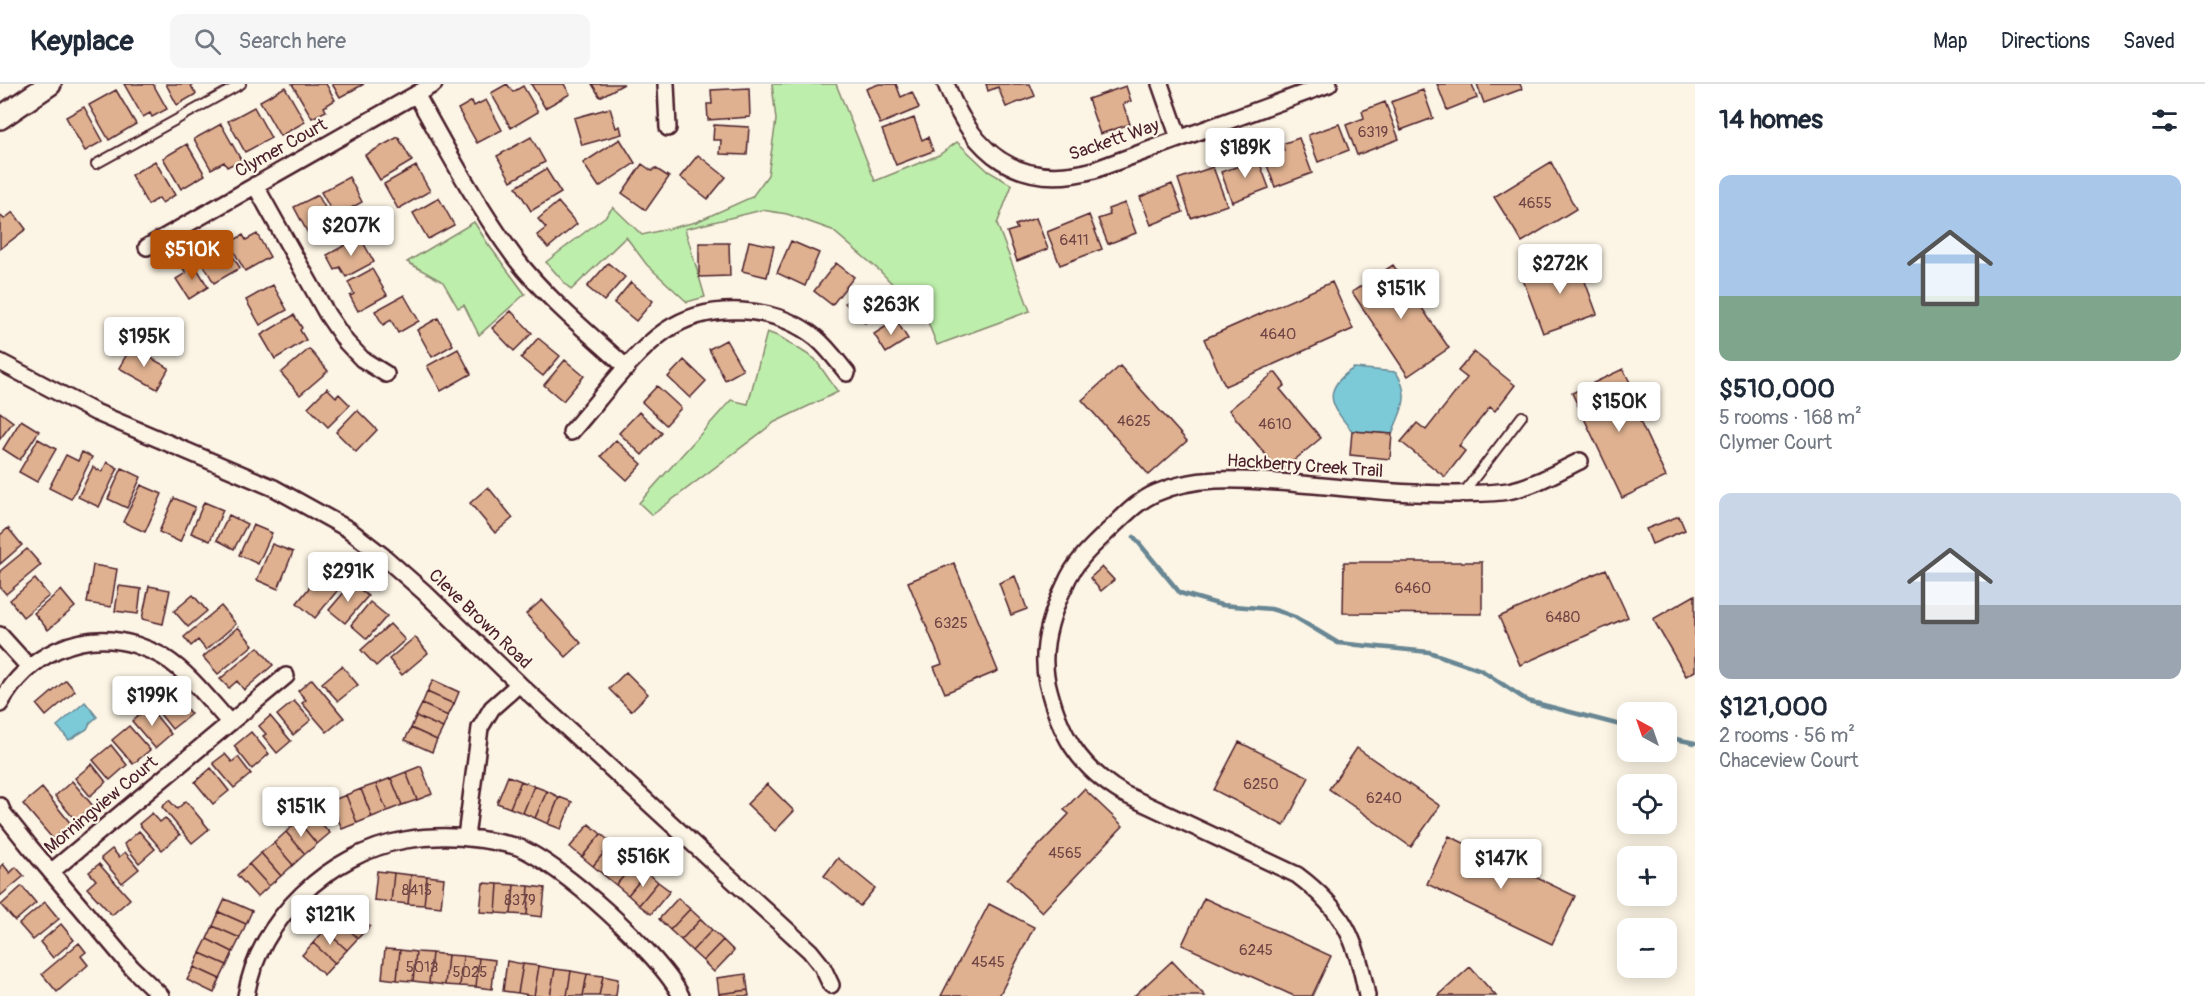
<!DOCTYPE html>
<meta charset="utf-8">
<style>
:root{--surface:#fff;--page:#f6f6f7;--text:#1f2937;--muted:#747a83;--line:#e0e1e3;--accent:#b45309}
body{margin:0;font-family:Pangolin,sans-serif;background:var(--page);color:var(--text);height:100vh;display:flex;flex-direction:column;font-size:22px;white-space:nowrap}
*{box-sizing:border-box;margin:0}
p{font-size:20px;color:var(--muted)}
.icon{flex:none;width:33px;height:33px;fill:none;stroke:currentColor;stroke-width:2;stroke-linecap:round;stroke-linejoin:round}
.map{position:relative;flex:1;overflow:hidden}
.drawer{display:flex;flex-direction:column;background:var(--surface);width:510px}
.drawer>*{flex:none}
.needle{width:39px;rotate:320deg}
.tools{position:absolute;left:1617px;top:618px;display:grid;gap:12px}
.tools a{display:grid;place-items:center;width:60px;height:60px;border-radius:12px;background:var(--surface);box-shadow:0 3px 15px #0003;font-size:30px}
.price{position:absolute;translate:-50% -51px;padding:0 14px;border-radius:6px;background:#fff;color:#222;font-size:20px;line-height:39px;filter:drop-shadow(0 2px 3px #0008)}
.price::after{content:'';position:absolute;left:50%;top:36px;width:18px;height:14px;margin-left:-9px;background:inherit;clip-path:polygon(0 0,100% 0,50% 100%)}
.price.active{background:var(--accent);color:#fff}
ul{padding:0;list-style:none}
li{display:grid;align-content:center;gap:12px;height:318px;padding:0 24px}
li span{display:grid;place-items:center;height:186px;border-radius:12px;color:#555}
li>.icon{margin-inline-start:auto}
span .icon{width:108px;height:108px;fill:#fffc;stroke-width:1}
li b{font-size:26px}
h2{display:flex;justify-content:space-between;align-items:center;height:72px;padding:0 24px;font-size:26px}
header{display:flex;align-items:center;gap:36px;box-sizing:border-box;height:84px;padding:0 30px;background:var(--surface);border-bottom:2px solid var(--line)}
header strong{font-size:28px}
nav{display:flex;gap:33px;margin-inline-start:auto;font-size:21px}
.search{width:420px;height:54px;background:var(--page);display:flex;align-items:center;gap:15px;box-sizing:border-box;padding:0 21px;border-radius:12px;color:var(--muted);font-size:22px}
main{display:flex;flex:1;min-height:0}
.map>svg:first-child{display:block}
.green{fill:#beeeac;stroke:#84866c;stroke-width:1.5}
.water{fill:#7bcad8;stroke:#678693;stroke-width:1.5}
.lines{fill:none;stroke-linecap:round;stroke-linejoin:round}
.stream{stroke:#678693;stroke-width:4.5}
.building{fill:#dfb190;stroke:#4a1f2b;stroke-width:1.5}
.service-casing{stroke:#4a1f2b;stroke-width:12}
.minor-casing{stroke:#4a1f2b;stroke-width:20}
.secondary-casing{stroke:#4a1f2b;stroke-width:26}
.service{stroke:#fcf5e5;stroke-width:8}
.minor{stroke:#fcf5e5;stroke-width:15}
.secondary{stroke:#fcf5e5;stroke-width:21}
.labels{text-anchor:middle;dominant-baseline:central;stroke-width:4.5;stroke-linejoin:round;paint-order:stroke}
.number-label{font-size:15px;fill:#6f4444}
.street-label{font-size:18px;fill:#4a1f2b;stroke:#fcf5e5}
</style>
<header>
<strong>Keyplace</strong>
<div class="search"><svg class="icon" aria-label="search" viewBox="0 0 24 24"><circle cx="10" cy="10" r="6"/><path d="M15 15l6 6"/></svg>Search here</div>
<nav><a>Map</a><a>Directions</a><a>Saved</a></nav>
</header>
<main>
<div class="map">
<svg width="1695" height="912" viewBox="0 0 1695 912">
<rect width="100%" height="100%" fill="#fcf5e5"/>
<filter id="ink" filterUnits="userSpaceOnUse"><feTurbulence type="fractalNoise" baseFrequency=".0167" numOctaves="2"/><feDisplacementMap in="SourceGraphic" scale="12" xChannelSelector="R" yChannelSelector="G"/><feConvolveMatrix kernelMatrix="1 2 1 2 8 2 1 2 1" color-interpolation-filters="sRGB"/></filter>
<g filter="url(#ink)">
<!-- green -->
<path class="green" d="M772 0H836L875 97 939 71 957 58 988 87 1012 101 997 140 1030 227 937 261 927 236 880 187 832 146 787 130 762 126 685 145 705 213 687 218 647 181 626 153 571 206 546 178 606 132 613 123 642 151 696 138 752 113 768 91 776 36Z
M474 138 488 160 525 210 479 251 464 221 458 224 443 198 407 178Z
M767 248 780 253 815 275 838 308 775 338 652 431 639 419 731 316 748 320Z"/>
<!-- water -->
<path class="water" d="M1354 284 1396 288C1412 314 1401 325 1392 350L1352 347C1331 322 1320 306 1354 284Z
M85 618 97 633 90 639 87 645 69 656 57 642Z"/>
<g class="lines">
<!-- stream -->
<path class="stream" d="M1134 453 1180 509 1221 521 1271 525 1281 528 1295 533 1338 559 1429 568 1481 586 1528 617 1628 643
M1666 653 1695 659"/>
</g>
<!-- building -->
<path class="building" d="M124 0H153L167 25 152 33 150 29 143 33Z
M166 0H190L196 10 177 21Z
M292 0H326L335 16 324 23 326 27 312 34Z
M332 0H364L340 13Z
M507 0 513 8 523 2 538 28 511 44 491 9Z
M531 0H564L570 10 545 24Z
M592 0H624L600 13Z
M879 0H896L901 13 912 8 919 24 880 40 866 5Z
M986 0H1030L1035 12 1006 23 998 3 988 7Z
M1437 0H1472L1477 14 1447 26Z
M1477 0H1520L1522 5 1484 19Z
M1126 2 1131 17 1123 20 1130 40 1100 50 1088 15Z
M285 3 305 38 280 52 260 17Z
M749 4 750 33 708 36 707 20H712L711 6Z
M116 6 136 40 109 56 89 21Z
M1423 6 1433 34 1401 46 1391 18Z
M486 16 502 46 477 59 458 25 472 17 474 22Z
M1385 18 1399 55 1357 71 1346 41 1364 34 1362 27Z
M84 23 103 57 85 67 66 33Z
M254 23 271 54 245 68 228 37Z
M610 24 616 44 620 42 622 50 582 61 574 34Z
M914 34 922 56 928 53 933 67 896 81 882 46Z
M221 40 241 76 227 83 224 78 211 85 194 55Z
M1339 40 1349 66 1318 78 1308 51Z
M714 41 749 43 747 71 720 70 721 56H713Z
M398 53 412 77 380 96 365 71Z
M531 53 545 78 511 97 497 72Z
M1299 54 1312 89 1275 103 1264 73 1284 66 1282 60Z
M620 55 635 79 599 103 583 79Z
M187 60 205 91 181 105 163 74Z
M1256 69 1269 104 1232 118 1221 88 1242 81 1240 75Z
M698 71 726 93 708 115 680 93Z
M155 77 175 111 162 119 159 114 148 121 131 91Z
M1551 78 1576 125 1522 158 1494 113Z
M642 80 652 87 655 84 669 93 646 126 622 109Z
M416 82 430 107 398 125 384 100Z
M1213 83 1227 121 1191 134 1178 95Z
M546 85 561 109 531 127 516 103Z
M349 93 362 118 335 133 321 108Z
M1172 100 1183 128 1151 141 1140 113Z
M318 111 335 142 311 155 294 123Z
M439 114 454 141 428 155 413 129Z
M558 118 577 140 548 164 537 151 546 144 538 135Z
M1125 119 1136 149 1108 160 1098 135 1110 131 1108 125Z
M13 128 26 145 0 165V131L4 135Z
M1089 131 1102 165 1060 181 1047 148Z
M1036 134 1048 165 1017 177 1007 148 1017 145 1015 141Z
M257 150 270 173 245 187 229 159 243 151 246 156Z
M360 153 374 178 346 193 340 183 335 186 327 171Z
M749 157 774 162 767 193 742 187Z
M791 157 819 169 805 202 777 189Z
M699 159H729L730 192 699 193Z
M227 162 240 184 214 199 198 171 213 163 216 168Z
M1576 173 1597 230 1543 249 1522 193Z
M192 176 208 203 189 215 176 195 186 189 182 183Z
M608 179 625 193 604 217 587 203Z
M836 179 854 193 832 221 814 207Z
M1393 181 1449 264 1408 292 1352 208Z
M372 185 387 211 358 227 350 212 354 210 348 198Z
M631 198 653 217 636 237 614 219Z
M1332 198 1353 245 1225 302 1204 255Z
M273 201 287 226 260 241 246 216Z
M861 203 881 223 865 239 845 219Z
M404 211 419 237 398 249 391 236 383 241 375 227Z
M511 227 532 249 514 267 492 244Z
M294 231 302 244 300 246 306 256 275 275 261 251Z
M438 234 453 261 432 273 417 246Z
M896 236 908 255 886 269 874 250Z
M538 254 560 272 543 292 521 274Z
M726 256 743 286 725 296 709 265Z
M131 263 169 284 157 305 119 284Z
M309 265 328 287 300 311 281 289Z
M458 265 471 290 441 307 427 282Z
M1474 268 1515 301 1495 327 1490 323 1459 362 1465 367 1445 393 1401 358 1417 339 1426 346 1467 294 1458 287Z
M565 276 584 292 563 317 544 301Z
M684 276 706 297 690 314 668 293Z
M1120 282 1187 357 1149 391 1082 316Z
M1623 285 1635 308 1628 312 1666 393 1622 414 1572 309Z
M1275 288 1285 301 1280 305 1321 354 1280 388 1229 326Z
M657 302 681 324 666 341 642 318Z
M327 304 336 313 339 310 350 321 328 343 308 323Z
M357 326 377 346 356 368 336 348Z
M0 328 13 338 0 355Z
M639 328 662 349 642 371 619 349Z
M21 336 39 347 20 376 3 365Z
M1352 347 1392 350 1390 375 1350 371Z
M38 355 56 365 37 398 19 388Z
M616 356 642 380 627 396 601 372Z
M82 368 92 373 71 415 49 404 66 371 78 377Z
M107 378 118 384 99 423 78 413 93 383 102 388Z
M122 384 141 393 127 424 108 415Z
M141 401 162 410 145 448 123 438Z
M488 403 513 434 495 449 470 419Z
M174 414 195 423 180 458 159 448Z
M204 418 223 426 210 457 191 449Z
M229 431 247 440 234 465 217 456Z
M1679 432 1685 446 1652 460 1646 445Z
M253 441 272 449 258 480 239 471Z
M8 444 22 461 0 480V451Z
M272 460 293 468 278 505 257 496Z
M27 465 41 481 6 510 0 503V487Z
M1344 478H1482V530L1343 529Z
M954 479 998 587 945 609 934 583 942 580 908 498Z
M93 481 117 485 111 523 87 519Z
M1102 483 1114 496 1101 507 1090 494Z
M1606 485 1628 533 1520 581 1499 533Z
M321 489 331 498 338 490 346 496 315 534 297 519Z
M1015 492 1027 525 1011 531 999 499Z
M35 495 49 512 23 533 10 516Z
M352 499 368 512 345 539 329 526Z
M119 502 141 505 138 530 115 527Z
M149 502 170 506 163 540 142 535Z
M61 506 75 523 48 546 34 529Z
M193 511 207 527 188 543 174 527Z
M1695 511V587L1686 592 1653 535Z
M542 516 581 559 566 573 526 530Z
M370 518 387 532 367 555 351 541Z
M221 522 236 540 206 566 198 556 191 562 184 553Z
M390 540 405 556 376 582 361 566Z
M238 543 253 561 218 590 203 573Z
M415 553 428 569 402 591 389 575Z
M258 563 273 581 244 606 237 597 229 604 220 595Z
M342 582 358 601 338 617 322 599Z
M626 588 648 610 631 627 609 605Z
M312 595 344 634 327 648 302 619 306 616 298 607Z
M66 596 75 607 46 632 37 621Z
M433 596 459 608 454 620 427 608Z
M427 608 454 620 448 632 422 620Z
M174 610 191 630 172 645 156 625Z
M294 617 311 636 293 651 277 631Z
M422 620 448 632 443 644 416 632Z
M149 623 171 650 155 664 132 637Z
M270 632 291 657 277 669 263 652 266 650 259 642Z
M416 632 443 644 437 656 411 644Z
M129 642 150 666 133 680 112 656Z
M411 644 437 656 432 668 405 656Z
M251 648 269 670 252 685 234 662Z
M1239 658 1309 693 1284 742 1214 706Z
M111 661 127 681 110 696 93 676Z
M1357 664 1440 722 1411 763 1329 705Z
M225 670 232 678 238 673 251 690 234 704 213 679Z
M92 680 106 698 90 712 75 694Z
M421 682 432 710 417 716 406 688Z
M211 684 229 707 213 720 195 698Z
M406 688 417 716 402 721 391 694Z
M508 692 521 697 510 724 497 719Z
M391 694 402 721 387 727 376 700Z
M72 697 93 722 76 737 55 712Z
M521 697 534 702 523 729 510 724Z
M376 700 387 727 372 733 361 705Z
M767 700 794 727 775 747 747 720Z
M534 702 547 707 535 734 523 729Z
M42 704 71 740 53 755 23 720Z
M361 705 372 733 357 739 346 711Z
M1084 705 1123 742 1042 828 1007 795 1069 730 1064 726Z
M547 707 559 713 548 740 535 734Z
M346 711 357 739 342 745 331 717Z
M559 713 572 718 561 745 548 740Z
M169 716 177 725 186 717 209 745 192 759 162 723Z
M310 727 330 749 317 760 298 737Z
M152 729 160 738 165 734 180 751 162 766 139 740Z
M298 737 317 760 305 770 286 748Z
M589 740 601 750 582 773 570 763Z
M139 747 155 765 139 779 124 760Z
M286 748 305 770 293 781 274 759Z
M601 750 612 759 593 782 582 773Z
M1449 752 1575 812 1552 860 1427 800Z
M274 759 293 781 281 792 261 769Z
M612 759 624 769 605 792 593 782Z
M112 765 119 773 125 768 139 785 122 799 101 774Z
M261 769 281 792 269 802 249 780Z
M624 769 635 779 616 801 605 792Z
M838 774 875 804 860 822 824 792Z
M635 779 647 788 628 811 616 801Z
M3 780 10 789 16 783 24 792 0 812V783Z
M99 780 130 815 112 831 87 804 96 796 89 788Z
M249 780 269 802 257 813 237 791Z
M377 787 394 789 391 818 374 816Z
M647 788 658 798 639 821 628 811Z
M394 789 411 791 408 820 391 818Z
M411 791 427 792 424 821 408 820Z
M427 792 444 794 441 823 424 821Z
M658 798 670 807 651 830 639 821Z
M483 799 498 800 496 829 480 828Z
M498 800 514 801 511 830 496 829Z
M514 801 529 802 527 831 511 830Z
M22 802 36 819 15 837 1 821Z
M529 802 545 804 542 833 527 831Z
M678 814 690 825 670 846 659 835Z
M1204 814 1331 872 1312 912H1294L1182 861Z
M225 815 252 827 246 840 219 828Z
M45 818 59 835 33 856 19 840Z
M989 820 1034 843 999 912H941Z
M348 822 370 842 358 854 336 834Z
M690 825 701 835 681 856 670 846Z
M219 828 246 840 240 854 213 842Z
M336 834 358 854 347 866 325 846Z
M701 835 712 846 692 867 681 856Z
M61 840 74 856 53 874 40 858Z
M213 842 240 854 233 868 207 855Z
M325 846 347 866 335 879 313 859Z
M712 846 723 856 703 877 692 867Z
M207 855 233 868 227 881 200 869Z
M723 856 734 867 714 888 703 877Z
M79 859 86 868 81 872 88 881 57 908 42 890Z
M313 859 335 879 324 891 302 871Z
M385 865 400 866 397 896 382 894Z
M400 866 416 868 413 897 397 896Z
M416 868 432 869 429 899 413 897Z
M200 869 227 881 220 895 194 883Z
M432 869 448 871 445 901 429 899Z
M448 871 463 872 460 902 445 901Z
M463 872 479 874 476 903 460 902Z
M479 874 495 876 492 905 476 903Z
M507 877 523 880 518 909 503 907Z
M1172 877 1205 912H1134Z
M523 880 539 882 534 912 518 909Z
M539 882 555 885 550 912H534Z
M194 883 220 895 214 909 187 896Z
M1470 883 1496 912H1438Z
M555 885 571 887 567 912H550Z
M571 887 587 890 583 912H567Z
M587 890 603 892 599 912H583Z
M746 890 748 906 719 910 717 894Z
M603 892 618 895 616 912H599Z
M748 906 749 912H719V910Z"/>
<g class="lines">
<defs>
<path id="service" d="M96 80 241 0
M1464 408 1522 332"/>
<path id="minor" d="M666 0 668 44
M946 0C972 69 1018 107 1094 86L1329 0
M1160 0 1179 54
M416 10C447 66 478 124 516 175 548 216 589 249 627 284
M255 101 327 230 346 258 362 275 386 290
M147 163 434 0
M0 278 95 328 274 404 348 445 383 472 424 508 519 600 810 867 822 882 831 901
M571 348C598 318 633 269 665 247 708 217 775 221 816 254 828 264 837 277 847 289
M0 551 29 583
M0 620C27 571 81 544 136 561 146 565 156 568 165 574 190 590 210 617 230 639
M0 722 3 729 30 763 132 884 161 912
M466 753 480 644 492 624 519 600
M51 788 286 592
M246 912C258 836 330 769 405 756 429 752 454 752 478 755 491 757 505 759 518 763 561 780 660 870 681 912
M1367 912C1357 856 1344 826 1297 791L1124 710C1078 683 1059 649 1047 598 1040 565 1051 530 1065 501 1074 479 1090 464 1107 448 1122 434 1137 417 1156 409 1199 390 1246 396 1291 399 1345 404 1399 410 1454 410 1472 409 1491 410 1508 407 1534 402 1557 388 1580 377"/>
<path id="secondary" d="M0 34 50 0"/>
</defs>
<!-- service casing -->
<use href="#service" class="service-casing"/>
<!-- minor casing -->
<use href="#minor" class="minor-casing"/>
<!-- secondary casing -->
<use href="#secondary" class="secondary-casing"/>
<!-- service -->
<use href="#service" class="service"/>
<!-- minor -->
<use href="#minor" class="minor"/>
<!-- secondary -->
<use href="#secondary" class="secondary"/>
</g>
</g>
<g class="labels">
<!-- number labels -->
<g class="number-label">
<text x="1373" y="48">6319</text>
<text x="1535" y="119">4655</text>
<text x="1074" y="156">6411</text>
<text x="1278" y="250">4640</text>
<text x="1134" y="337">4625</text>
<text x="1275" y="340">4610</text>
<text x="1413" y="504">6460</text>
<text x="1563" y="533">6480</text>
<text x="951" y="539">6325</text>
<text x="1261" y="700">6250</text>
<text x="1384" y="714">6240</text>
<text x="1065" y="769">4565</text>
<text x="417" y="806">8415</text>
<text x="520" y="816">8379</text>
<text x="1256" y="866">6245</text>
<text x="988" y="878">4545</text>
<text x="422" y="883">5013</text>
<text x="470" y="888">5025</text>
</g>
<!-- street labels -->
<g class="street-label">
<text transform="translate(1114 56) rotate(-19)">Sackett Way</text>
<text transform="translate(281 64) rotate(-29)">Clymer Court</text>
<text transform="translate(1305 382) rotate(4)">Hackberry Creek Trail</text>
<text transform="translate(480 535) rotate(44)">Cleve Brown Road</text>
<text transform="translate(101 721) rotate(-40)">Morningview Court</text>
</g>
</g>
</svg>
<div class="tools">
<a><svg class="needle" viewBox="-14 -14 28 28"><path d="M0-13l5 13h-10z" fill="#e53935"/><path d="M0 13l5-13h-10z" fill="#747a83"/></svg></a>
<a><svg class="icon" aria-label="locate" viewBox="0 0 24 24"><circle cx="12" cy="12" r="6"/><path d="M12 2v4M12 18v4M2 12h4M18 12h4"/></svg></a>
<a>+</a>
<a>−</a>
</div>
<b class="price" style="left:1245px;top:95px">$189K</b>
<b class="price" style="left:351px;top:173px">$207K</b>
<b class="price active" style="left:192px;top:197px">$510K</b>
<b class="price" style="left:1560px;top:211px">$272K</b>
<b class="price" style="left:1401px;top:236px">$151K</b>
<b class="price" style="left:891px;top:252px">$263K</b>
<b class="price" style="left:144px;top:284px">$195K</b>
<b class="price" style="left:1619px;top:349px">$150K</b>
<b class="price" style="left:348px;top:519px">$291K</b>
<b class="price" style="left:152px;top:643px">$199K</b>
<b class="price" style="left:301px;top:754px">$151K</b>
<b class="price" style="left:643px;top:804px">$516K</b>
<b class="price" style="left:1501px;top:806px">$147K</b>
<b class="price" style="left:330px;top:862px">$121K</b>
</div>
<section class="drawer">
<h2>14 homes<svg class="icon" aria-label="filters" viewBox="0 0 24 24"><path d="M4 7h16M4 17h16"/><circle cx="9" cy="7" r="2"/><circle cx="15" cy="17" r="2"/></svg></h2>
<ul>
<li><span style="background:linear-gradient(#a9c7e8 65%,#7fa58c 0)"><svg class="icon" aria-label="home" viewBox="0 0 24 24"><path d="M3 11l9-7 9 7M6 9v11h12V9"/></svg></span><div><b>$510,000</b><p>5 rooms · 168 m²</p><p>Clymer Court</p></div></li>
<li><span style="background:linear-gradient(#c9d6e8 60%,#9aa5b1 0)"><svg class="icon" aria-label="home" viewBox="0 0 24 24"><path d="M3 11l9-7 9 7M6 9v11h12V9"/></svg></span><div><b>$121,000</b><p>2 rooms · 56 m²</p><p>Chaceview Court</p></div></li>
</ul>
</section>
</main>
